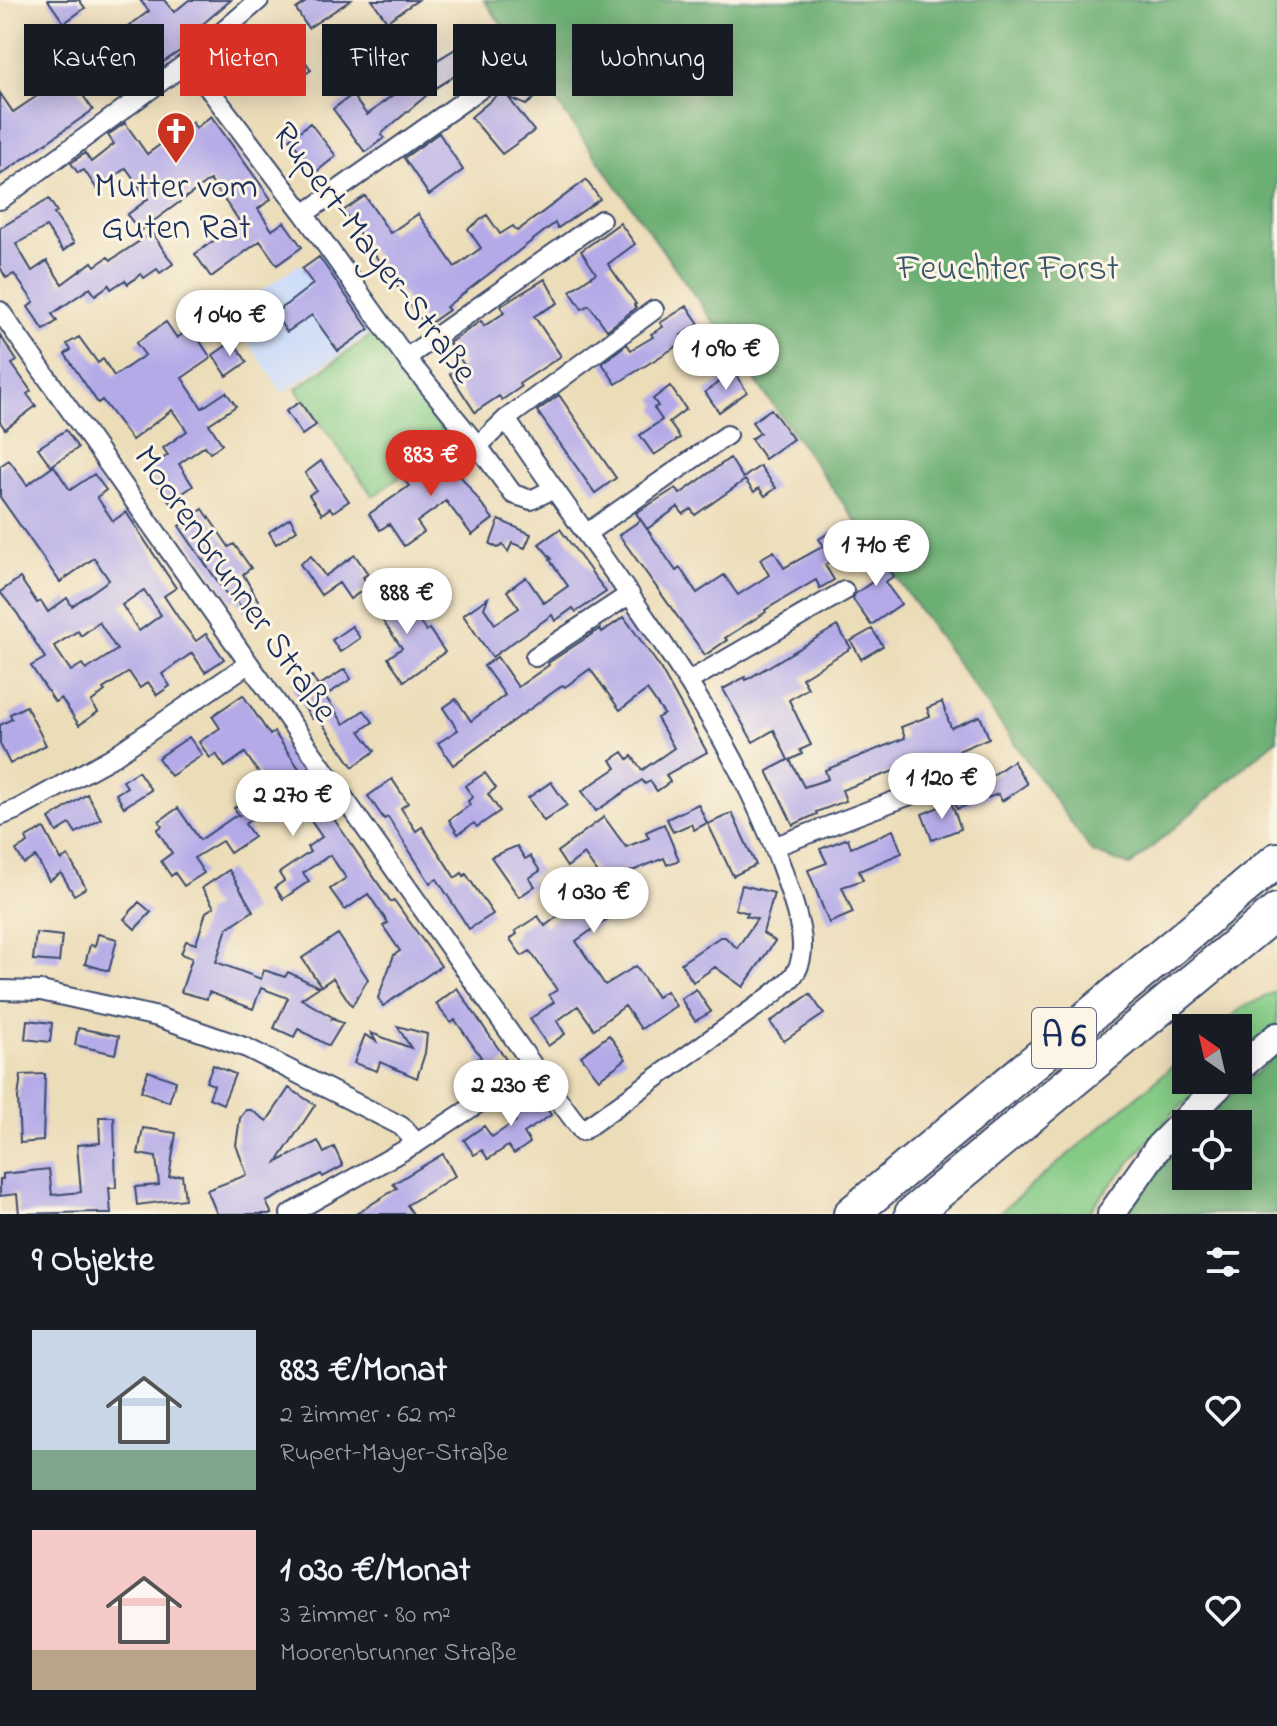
<!DOCTYPE html>
<html lang="de">
<meta charset="utf-8">
<style>
:root{--surface:#171b24;--page:#242831;--text:#f1f3f6;--muted:#9ea1a6;--accent:#d93025}
body{margin:0;font-family:"Indie Flower",sans-serif;background:var(--page);color:var(--text);height:100vh;display:flex;flex-direction:column;font-size:30px;white-space:nowrap}
*{box-sizing:border-box;margin:0}
p{font-size:26px;color:var(--muted)}
.icon{flex:none;width:44px;height:44px;fill:none;stroke:currentColor;stroke-width:2;stroke-linecap:round;stroke-linejoin:round}
.map{position:relative;height:1214px;overflow:hidden}
.details{display:flex;flex-direction:column;background:var(--surface);flex:1}
.details>*{flex:none}
.hud{position:absolute;left:24px;top:24px;width:800px;height:72px;display:flex;gap:16px}
.needle{width:52px;rotate:326deg}
.controls{position:absolute;left:1172px;top:1014px;display:grid;gap:16px}
.controls a{display:grid;place-items:center;width:80px;height:80px;border-radius:0px;background:var(--surface);box-shadow:0 4px 20px #0003;font-size:40px}
.price{position:absolute;translate:-50% -68px;padding:0 18px;border-radius:28px;background:#fff;color:#222;font-size:26px;line-height:52px;filter:drop-shadow(0 2px 4px #0008)}
.price::after{content:'';position:absolute;left:50%;top:48px;width:24px;height:18px;margin-left:-12px;background:inherit;clip-path:polygon(0 0,100% 0,50% 100%)}
.price.active{background:var(--accent);color:#fff}
ul{padding:0;list-style:none}
li{display:flex;align-items:center;gap:24px;height:200px;padding:0 32px}
li span{display:grid;place-items:center;flex:none;width:224px;height:160px;border-radius:0px;color:#555}
li>.icon{margin-inline-start:auto}
span .icon{width:96px;height:96px;fill:#fffc;stroke-width:1}
li b{font-size:34px}
h2{display:flex;justify-content:space-between;align-items:center;height:96px;padding:0 32px;font-size:34px}
.pill{padding:0 28px;border-radius:0px;background:var(--surface);box-shadow:0 4px 20px #0003;font-size:28px;line-height:72px}
.pill.active{background:var(--accent);color:#fff}
.map>svg:first-child{display:block}
.built{fill:#cadcf9}
.green{fill:#85cb86;stroke:#507d72;stroke-width:2}
.forest{fill:#6caf73;stroke:#446f68;stroke-width:2}
.building{fill:#b4aae8;fill-rule:evenodd}
.lines{fill:none;stroke-linecap:round;stroke-linejoin:round}
.street-casing{stroke:#3a496c;stroke-width:22}
.secondary-casing{stroke:#3a496c;stroke-width:30}
.highway-casing{stroke:#3a496c;stroke-width:38}
.street{stroke:#fff;stroke-width:18}
.secondary{stroke:#fff;stroke-width:26}
.highway{stroke:#fff;stroke-width:34}
.labels{text-anchor:middle;dominant-baseline:central;stroke-width:6;stroke-linejoin:round;paint-order:stroke}
.shield{fill:#fcf5e5;stroke:#5e6a86;stroke-width:2}
.shield-label{font-size:34px;font-weight:bold;fill:#1b2f5e}
.poi-label{font-size:36px;fill:#1b2f5e;stroke:#fcf5e5}
.street-label{font-size:36px;fill:#1b2f5e;stroke:#fcf5e5}
.park-label{font-size:36px;fill:#365668;stroke:#fcf5e5}
</style>
<div class="map">
<svg width="1277" height="1214" viewBox="0 0 1277 1214">
<rect width="100%" height="100%" fill="#fcf5e5"/>
<filter id="ink" filterUnits="userSpaceOnUse"><feTurbulence type="fractalNoise" baseFrequency=".0125" numOctaves="2"/><feDisplacementMap in="SourceGraphic" scale="16" xChannelSelector="R" yChannelSelector="G"/><feConvolveMatrix kernelMatrix="1 2 1 2 8 2 1 2 1" color-interpolation-filters="sRGB"/></filter>
<filter id="wash" filterUnits="userSpaceOnUse"><feTurbulence type="fractalNoise" baseFrequency=".006" numOctaves="4" result="noise"/><feDisplacementMap in="SourceGraphic" scale="32" xChannelSelector="R" yChannelSelector="G"/><feGaussianBlur stdDeviation="1.8" result="paint"/><feColorMatrix in="noise" values="0 0 0 0 0 0 0 0 0 0 0 0 0 0 0 0 0 1.4 0 .05"/><feComposite in="paint" operator="in"/></filter>
<g filter="url(#wash)">
<rect width="100%" height="100%" fill="#ecddb9"/>
<!-- built -->
<path class="built" d="M323 254 376 329 283 393 228 313 300 264 303 268Z"/>
<!-- green -->
<path class="green" d="M373 334 450 441 373 496 296 389Z
M1277 991V1024L1238 1057V1028H1218L1241 1008Z
M1186 1055V1080H1212L1171 1115 1096 1202 1089 1214H998Z"/>
<!-- forest -->
<path class="forest" d="M484 0H1277V739L1130 866 1092 852Z
M1277 1054V1214H1122L1186 1136V1176H1238V1124H1199Z"/>
<g id="blocks">
<!-- building -->
<path class="building" d="M48 0H79L85 8 64 23Z
M140 0H164L174 12 189 0H231L184 40 186 47 133 82 119 61 112 66 101 49 127 32 125 29 149 11Z
M309 0H351L308 28 296 9Z
M372 0H418L387 21Z
M362 25 376 47 350 63 336 41Z
M489 28 501 47 434 89 381 134 384 138 365 152 333 109 352 95 367 115 413 79 403 64 413 57 407 47 420 39 434 62Z
M236 39 264 74 248 87 220 52Z
M294 44 311 70 300 78 292 66 285 71 275 59Z
M511 44 528 69 516 78 498 53Z
M58 59 93 110 0 175V93L13 112 40 94 30 79Z
M520 76 537 96 526 105 508 97 534 131 502 154 471 117Z
M211 116 271 199 258 209 272 230 284 222 302 247 277 265 260 241 211 277 195 254 240 222 210 180 140 231 127 215 148 199 126 168 97 189 84 170 78 173 71 163 85 153 91 162 114 144 108 135 125 123 147 154 192 122 196 128Z
M310 123 336 156 316 172 290 139Z
M439 133 463 170 429 195 404 158Z
M586 180 600 199 558 228 555 223 446 307 449 310 426 326 343 211 365 196 390 233 418 214 455 267 481 248 468 229 487 215 500 234 513 226 517 231Z
M49 199 57 212 54 214 74 243 63 251 46 227 16 244 32 271 47 261 62 284 92 262 95 266 108 257 111 260 152 233 173 264 160 273 157 269 144 278 141 274 128 284 125 280 111 289 109 285 95 295 90 288 52 314 57 321 44 330 28 307 34 302 14 274 6 278 0 267V228Z
M620 223 635 244 608 264 636 304 634 305 636 308 607 330 589 305 582 309 570 291 596 273 581 251Z
M319 257 369 329 338 351 312 315 287 332 274 314 313 284 302 269Z
M545 279 558 303 534 316 561 356 519 384 521 387 502 400 499 396 475 412 450 374 464 365 449 343 481 321 484 326 504 313 501 306Z
M687 306 699 324 681 335 685 341 616 384 602 363 627 344 631 350 653 337 651 334 663 327 660 323Z
M166 322 177 338 191 328 211 358 182 378 202 408 226 392 236 406 209 424 222 444 210 453 205 446 179 464 193 486 170 502 147 469 168 455 163 448 187 431 172 410 132 440 102 400 98 403 65 354 71 350 67 344 79 337 98 363 103 359 114 376 145 355 136 343Z
M0 335 17 361 12 364 31 391 27 394 36 406 5 429 0 422Z
M233 341 247 362 227 376 213 355Z
M734 372 747 392 719 412 705 392Z
M670 386 686 409 669 422 680 438 654 455 640 435 662 420 654 408 658 406 653 399Z
M559 395 616 478 595 493 537 411Z
M300 402 316 425 302 435 286 411Z
M771 409 793 439 765 459 751 439 760 433 752 422Z
M66 430 78 448 51 466 38 448Z
M450 441 460 456 450 462 493 519 472 535 446 501 417 522 424 532 404 546 389 524 380 530 369 514 409 486 401 476Z
M730 458 743 478 760 466 776 488 765 496 759 488 754 492 745 480 695 515 691 509 683 514 678 507 647 529 636 513 676 488 680 494Z
M9 460 27 485 54 466 70 490 94 474 106 490 97 497 113 521 126 512 176 588 164 596 180 620 196 641 206 634 224 659 205 672 192 653 162 674 170 686 157 695 148 682 140 688 129 672 103 689 105 691 91 702 98 712 79 725 61 698 55 702 31 666 45 658 17 613 0 592 20 578 37 603 41 601 48 612 67 598 72 606 109 580 94 558 60 582 0 497V466ZM144 590 161 615 139 631 122 605ZM99 622 117 650 86 670 82 664 71 671 54 646 78 631 81 636Z
M321 461 349 501 333 512 330 508 322 514 309 495 316 490 305 473Z
M203 509 229 547 234 544 251 568 243 574 259 602 245 612 235 599 232 602 179 526Z
M290 518 297 530 276 544 269 532Z
M499 520 531 534 525 548 512 543 508 552 503 545 498 548 490 544Z
M641 520 676 571 680 568 697 593 724 575 738 595 769 575 760 559 774 551 784 568 824 546 819 539 848 521 861 543 825 565 834 580 820 588 816 580 787 597 765 610 766 612 725 638 727 640 705 655 619 535Z
M560 529 606 592 576 612 573 608 555 621 552 615 492 657 463 615 488 598 484 608 495 624 519 608 507 591 526 577 544 603 568 586 550 560 552 559 539 544Z
M868 539 894 576 885 582 901 604 871 625 853 599 855 594 878 578 857 548Z
M355 555 368 574 363 577 369 586 350 599 339 583 321 595 300 564 311 556 325 576Z
M396 589 426 631 429 629 445 652 404 681 388 658 402 648 372 606Z
M624 617 659 666 707 752 666 775 670 782 657 791 650 781 645 784 642 780 596 811 582 791 616 768 611 760 623 752 628 759 632 756 642 770 674 748 657 718 664 714 647 690 620 710 590 669 565 687 563 685 453 765 438 743 458 730 443 708 456 699 471 721 505 695 484 666 497 657 518 687 549 665 548 663 600 629 602 632Z
M352 626 360 638 340 652 332 640Z
M837 626 851 648 802 678 808 688 789 700 811 745 800 750 802 754 790 760 804 787 828 779 825 770 905 738 901 727 930 716 927 708 942 702 951 728 980 716 989 738 958 751 960 757 940 765 937 755 842 790 846 801 816 812 817 814 793 825 767 771 788 760 774 730 753 742 723 689 745 677 746 680Z
M872 629 883 646 861 659 851 641Z
M345 669 351 679 325 696 344 724 364 710 373 722 360 731 375 751 353 767 317 716 312 719 292 689 312 676 318 686Z
M243 695 270 735 274 732 391 902 394 900 441 966 383 1006 378 998 394 955 400 951 383 926 388 923 368 894 345 910 330 889 346 878 330 855 303 873 309 881 283 899 275 887 284 881 279 873 310 852 307 847 322 837 304 811 288 822 274 802 245 824 254 837 230 853 222 841 194 858 204 873 184 886 175 873 171 876 161 861 172 853 157 830 162 826 159 821 178 808 200 840 238 814 240 816 234 808 267 785 245 753 225 767 216 754 210 758 199 742 220 728 212 716Z
M26 706 46 745 10 764 0 744V725L12 719 10 714Z
M189 737 202 755 171 776 158 758Z
M1013 761 1027 784 1002 801 998 794 957 809 951 792 990 777Z
M138 771 151 790 124 807 116 794 127 787 123 781Z
M485 773 496 788 488 794 500 811 477 827 474 823 458 834 449 820 470 805 468 801 473 797 465 786Z
M392 779 408 803 401 808 416 831 422 827 455 878 462 873 464 876 466 874 493 914 469 929 437 879 430 883 388 817 384 819 368 796Z
M551 782 567 805 544 821 528 798Z
M87 794 101 819 76 833 70 824 57 832 49 819Z
M951 802 961 829 932 840 922 814Z
M698 804 707 823 694 830 691 824 673 832 667 819Z
M732 813 756 865 733 876 708 824Z
M604 817 626 847 649 838 646 832 664 824 679 860 667 865 664 858 615 878 632 902 576 941 605 985 636 966 657 997 666 991 676 1006 641 1029 625 1006 594 1029 578 1006 557 1021 565 1034 548 1046 530 1019 554 1002 549 995 557 990 530 951 522 956 510 939 517 934 515 931 538 916 545 926 567 909 565 905 602 879 584 854 567 867 557 852Z
M44 828 61 860 68 856 86 888 74 895 61 873 49 881 36 857 24 864 16 850 28 843 26 838Z
M893 830 902 853 859 871 863 880 842 887 853 913 829 923 808 870 827 863 820 849 848 838 851 848Z
M517 846 525 859 530 856 540 871 529 878 535 886 519 897 491 857Z
M229 870 253 911 227 928 216 962 261 979 264 970 285 977 288 972 319 987 301 999 334 1018 332 1019 343 1023 329 1046 298 1029 294 1037 274 1028 288 998 261 988 253 1009 209 992 207 999 181 992 192 958 181 954 186 941 196 944 206 912 214 907 202 888Z
M742 885 774 893 763 933 775 941 743 987 715 967 693 982 681 963 720 937H725L737 948 757 919 746 916 748 913 735 909Z
M139 902 151 912 135 929 124 919Z
M36 933 62 936 59 962 33 960Z
M98 934 117 939 109 971 85 964 90 945 95 946Z
M338 934 368 979 352 1006 333 978 321 986 302 958Z
M457 988 507 1061 488 1074 478 1059 481 1057 455 1020 451 1023 436 1004Z
M696 989 711 1012 695 1021 681 999Z
M810 994 824 1014 784 1041 770 1022Z
M27 1020 52 1023 50 1042 25 1039Z
M397 1026 427 1034 425 1053 417 1078 380 1062 377 1071 354 1063 365 1035 376 1041 371 1033 411 1048Z
M78 1028 119 1036 115 1054 75 1045Z
M609 1035 626 1059 599 1079 581 1056Z
M213 1065 235 1074 223 1104 209 1098 214 1085 206 1082Z
M148 1071 176 1081 169 1102 141 1091Z
M45 1074 43 1141 20 1143 18 1098 21 1075Z
M289 1088 315 1105 277 1162 318 1141 324 1153 334 1147 343 1166 323 1177 321 1174 266 1202 272 1214H217L207 1190 247 1175 236 1145 240 1118 246 1110H251L267 1121Z
M536 1092 551 1115 524 1133 530 1143 514 1154 508 1146 488 1159 482 1150 474 1155 464 1140 484 1126 492 1137 516 1121 506 1106 519 1098 522 1102Z
M99 1117H114L116 1188H109L111 1214H98V1212L19 1214 17 1194 0 1196V1179H3V1174L49 1169 52 1195 81 1192 77 1145 100 1143Z
M143 1128 176 1133 169 1177 182 1175 185 1199 137 1205 135 1187 159 1185 156 1157 138 1154Z
M443 1154 455 1176 407 1205 413 1214H356L397 1188 393 1184Z"/>
</g>
</g>
<g filter="url(#ink)">
<use href="#blocks" fill-opacity="0" stroke="#3a496c" stroke-width="2"/>
<g class="lines">
<defs>
<path id="street" d="M0 200 185 64 259 0
M304 214 496 78
M0 311 534 1067 582 1131C635 1093 687 1056 740 1018 754 1008 787 986 796 972 809 949 798 918 791 895 735 716 608 573 506 419L478 446 406 358 304 214 203 81 185 64
M406 358 601 220
M506 419 654 310
M478 446 513 494 531 500 553 489
M587 533 727 435
M535 657 630 594
M689 681 844 591
M0 816 18 809 111 758 248 664
M776 846 968 773
M0 990 41 991 158 1017 247 1048 401 1126 417 1143
M290 1214 417 1143 534 1067"/>
<path id="secondary" d="M1238 1069 1277 1036
M1111 1214 1159 1146 1225 1080"/>
<path id="highway" d="M851 1214 1277 860
M912 1214 1277 911"/>
</defs>
<!-- street casing -->
<use href="#street" class="street-casing"/>
<!-- secondary casing -->
<use href="#secondary" class="secondary-casing"/>
<!-- highway casing -->
<use href="#highway" class="highway-casing"/>
<!-- street -->
<use href="#street" class="street"/>
<!-- secondary -->
<use href="#secondary" class="secondary"/>
<!-- highway -->
<use href="#highway" class="highway"/>
</g>
</g>
<!-- icons -->
<defs>
<symbol id="church-pin" viewBox="-11 -11 22 30"><path d="M0 17L-7.5 6A9.5 9.5 0 1 1 7.5 6Z" fill="#c8321e" stroke="#fcf5e5"/><path d="M-1.2-6h2.4v3.5h3.3v2.4h-3.3V6h-2.4V-.1h-3.3v-2.4h3.3Z" fill="#fff"/></symbol>
</defs>
<g fill-rule="evenodd">
<use href="#church-pin" x="154" y="109" width="44" height="60"/>
</g>
<g class="labels">
<!-- shield labels -->
<rect class="shield" x="1032" y="1008" width="64" height="60" rx="6"/>
<g class="shield-label">
<text x="1064" y="1038">A 6</text>
</g>
<!-- poi labels -->
<g class="poi-label">
<text x="176" y="188">Mutter vom<tspan x="176" dy="41">Guten Rat</tspan></text>
</g>
<!-- street labels -->
<g class="street-label">
<text transform="translate(373 254) rotate(53)">Rupert-Mayer-Straße</text>
<text transform="translate(234 585) rotate(55)">Moorenbrunner Straße</text>
</g>
<!-- park labels -->
<g class="park-label">
<text x="1008" y="270">Feuchter Forst</text>
</g>
</g>
</svg>
<div class="controls">
<a><svg class="needle" viewBox="-14 -14 28 28"><path d="M0-13l5 13h-10z" fill="#e53935"/><path d="M0 13l5-13h-10z" fill="#9ea1a6"/></svg></a>
<a><svg class="icon" aria-label="locate" viewBox="0 0 24 24"><circle cx="12" cy="12" r="6"/><path d="M12 2v4M12 18v4M2 12h4M18 12h4"/></svg></a>
</div>
<b class="price" style="left:230px;top:358px">1 040 €</b>
<b class="price" style="left:726px;top:392px">1 090 €</b>
<b class="price active" style="left:431px;top:498px">883 €</b>
<b class="price" style="left:876px;top:588px">1 710 €</b>
<b class="price" style="left:407px;top:636px">888 €</b>
<b class="price" style="left:942px;top:821px">1 120 €</b>
<b class="price" style="left:293px;top:838px">2 270 €</b>
<b class="price" style="left:594px;top:935px">1 030 €</b>
<b class="price" style="left:511px;top:1128px">2 230 €</b>
<div class="hud">
<a class="pill">Kaufen</a>
<a class="pill active">Mieten</a>
<a class="pill">Filter</a>
<a class="pill">Neu</a>
<a class="pill">Wohnung</a>
</div>
</div>
<section class="details">
<h2>9 Objekte<svg class="icon" aria-label="filters" viewBox="0 0 24 24"><path d="M4 7h16M4 17h16"/><circle cx="9" cy="7" r="2"/><circle cx="15" cy="17" r="2"/></svg></h2>
<ul>
<li><span style="background:linear-gradient(#c9d6e8 75%,#7fa58c 0)"><svg class="icon" aria-label="home" viewBox="0 0 24 24"><path d="M3 11l9-7 9 7M6 9v11h12V9"/></svg></span><div><b>883 €/Monat</b><p>2 Zimmer · 62 m²</p><p>Rupert-Mayer-Straße</p></div><svg class="icon" aria-label="heart" viewBox="0 0 24 24"><path d="M12 20l-8-8c-3-5 5-10 8-4 3-6 11-1 8 4z"/></svg></li>
<li><span style="background:linear-gradient(#f6c9c9 75%,#b9a48a 0)"><svg class="icon" aria-label="home" viewBox="0 0 24 24"><path d="M3 11l9-7 9 7M6 9v11h12V9"/></svg></span><div><b>1 030 €/Monat</b><p>3 Zimmer · 80 m²</p><p>Moorenbrunner Straße</p></div><svg class="icon" aria-label="heart" viewBox="0 0 24 24"><path d="M12 20l-8-8c-3-5 5-10 8-4 3-6 11-1 8 4z"/></svg></li>
</ul>
</section>
